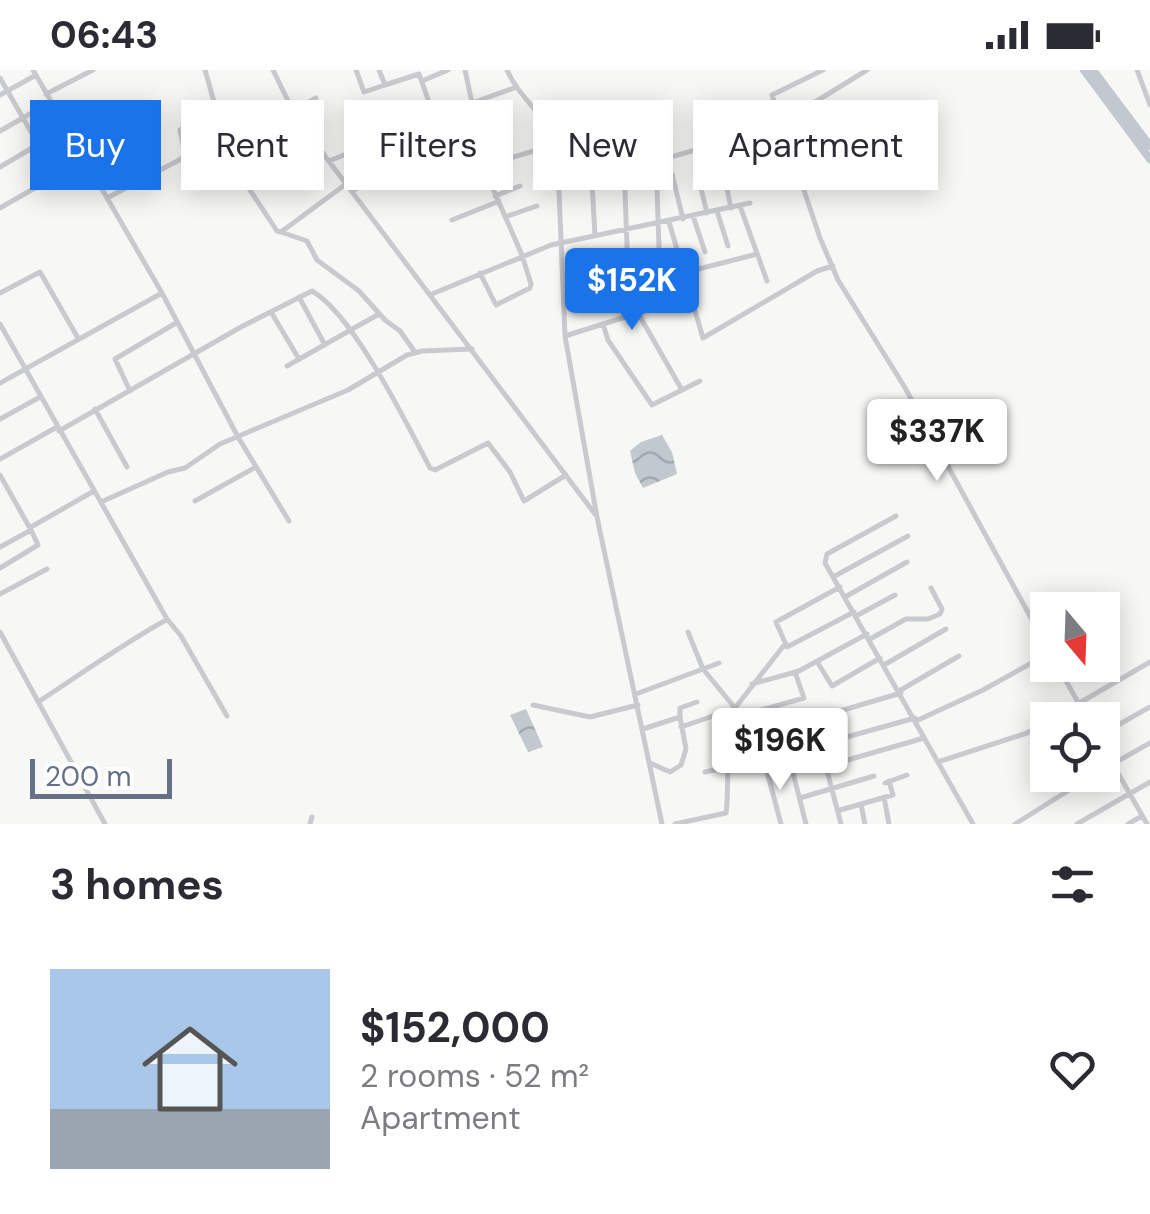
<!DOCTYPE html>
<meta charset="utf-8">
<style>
:root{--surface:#fff;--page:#f2f2f3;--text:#2b2b33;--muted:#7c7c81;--accent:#1a73e8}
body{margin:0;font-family:"DM Sans",sans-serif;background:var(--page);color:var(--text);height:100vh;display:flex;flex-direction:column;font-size:38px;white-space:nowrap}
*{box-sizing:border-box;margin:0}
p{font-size:32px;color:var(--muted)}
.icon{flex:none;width:55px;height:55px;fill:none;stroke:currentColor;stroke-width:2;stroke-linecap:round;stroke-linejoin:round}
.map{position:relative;height:754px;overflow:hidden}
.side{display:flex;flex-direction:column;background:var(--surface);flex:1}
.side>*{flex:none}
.banner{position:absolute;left:30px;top:30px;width:1090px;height:90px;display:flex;gap:20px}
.needle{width:65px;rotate:161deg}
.controls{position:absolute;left:1030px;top:522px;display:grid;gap:20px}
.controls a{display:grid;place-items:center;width:90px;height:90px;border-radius:0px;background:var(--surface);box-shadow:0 5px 25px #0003;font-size:50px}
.scale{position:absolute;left:30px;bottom:25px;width:142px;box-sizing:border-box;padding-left:10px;border:5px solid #667187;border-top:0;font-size:28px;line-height:35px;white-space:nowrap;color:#667187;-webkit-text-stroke:8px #fff;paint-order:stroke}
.price{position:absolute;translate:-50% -85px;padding:0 22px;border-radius:10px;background:#fff;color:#222;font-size:32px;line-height:65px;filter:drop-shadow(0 2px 5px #0008)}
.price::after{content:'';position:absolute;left:50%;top:60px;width:30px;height:22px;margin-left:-15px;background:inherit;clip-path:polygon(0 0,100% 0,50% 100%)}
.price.on{background:var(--accent);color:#fff}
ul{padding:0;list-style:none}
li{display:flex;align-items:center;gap:30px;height:250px;padding:0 50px}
li span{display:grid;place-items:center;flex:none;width:280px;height:200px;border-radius:0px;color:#555}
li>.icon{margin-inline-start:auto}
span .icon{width:120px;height:120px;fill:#fffc;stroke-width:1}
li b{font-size:42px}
h2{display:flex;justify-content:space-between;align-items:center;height:120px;padding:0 50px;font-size:42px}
.tag{padding:0 35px;border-radius:0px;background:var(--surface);box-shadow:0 5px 25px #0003;font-size:35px;line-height:90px}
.tag.on{background:var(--accent);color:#fff}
.status{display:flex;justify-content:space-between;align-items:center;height:70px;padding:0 50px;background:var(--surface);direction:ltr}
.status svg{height:28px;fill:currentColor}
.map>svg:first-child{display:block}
.water{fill:url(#water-waves)}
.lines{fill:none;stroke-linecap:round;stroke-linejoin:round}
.minor{stroke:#c8cace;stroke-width:5}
.major{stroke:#c3c7d0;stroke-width:8}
</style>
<div class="status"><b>06:43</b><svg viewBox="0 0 49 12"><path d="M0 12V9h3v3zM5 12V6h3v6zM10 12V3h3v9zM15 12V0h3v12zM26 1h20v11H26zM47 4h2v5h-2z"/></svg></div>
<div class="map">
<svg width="1150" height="754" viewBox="0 0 1150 754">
<defs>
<pattern id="water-waves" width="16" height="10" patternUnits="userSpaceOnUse" patternTransform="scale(2.5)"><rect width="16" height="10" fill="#c1c9cf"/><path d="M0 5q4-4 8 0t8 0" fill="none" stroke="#a1a8ae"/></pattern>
</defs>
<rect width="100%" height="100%" fill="#f7f8f5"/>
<!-- water -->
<path class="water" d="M662 365 672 382 677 404 643 418 635 403 630 381 641 372Z
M526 639 543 677 528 682 510 645Z"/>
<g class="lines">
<!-- minor -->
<path class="minor" d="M33 0 162 223 238 367 289 451
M205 0 216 39 250 120 277 161 281 162 346 114
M273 0 293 41 325 86 595 444
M356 0 364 22 385 15
M379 0 385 15 419 4 435 49
M507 0C519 28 546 45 557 74L565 266 597 447 662 754
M823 0 772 25 820 168 838 210 904 316 1048 579
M1137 0 1150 35
M0 8 38 74
M422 11 448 0
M46 24 93 0
M0 25 36 5
M472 33 514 18
M293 41 316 28
M781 53 867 0
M0 61 51 32
M617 69 620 62 643 52 650 53 653 64
M623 69 628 202
M590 76 595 166
M557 81 653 64 657 88
M329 91 472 33 465 0
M721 91 731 138
M0 97 66 58
M290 98 325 86
M696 98 707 143
M672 104 683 149
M352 122 377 101
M495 126 520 116
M107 128 181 89 185 84 180 60 216 39
M740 136 767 211
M0 138 84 90
M717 141 728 176
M693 146 705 182
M505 147 537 136
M452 150 497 132
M669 152 703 268 817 201 833 196
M281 162 307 171 317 190 359 221 385 250 400 261 415 282
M480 203 496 235 530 218 531 214 522 185 483 96 557 74
M683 203 757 184
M0 223 40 202 78 268
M432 224 551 175 750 133
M299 227 325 275
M661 235 656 91 782 56
M271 242 299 289
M638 243 682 320
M0 254 167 549 181 566 227 646
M603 254 608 270 652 335 700 311
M565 266 689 227
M287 296 379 244
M0 313 162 223
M130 321 115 289 176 253
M95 339 127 397
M0 349 40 327
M59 361 241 257 312 221C353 244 407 354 430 398L435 400 488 373 510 402 524 431 566 405
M0 389 57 357
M0 405 31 460 0 477
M195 431 256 397
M101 432 168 402 185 398 220 374 348 320 407 285 422 281 472 279
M896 446 827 484 825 493 973 754
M31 457 94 421
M0 498 38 475 31 460
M833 507 908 466
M840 517 776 552 787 577 854 542
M0 524 47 499
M845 527 907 492
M856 546 895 525
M0 562 105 754
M870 569 906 549H928L940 544 942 539 931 518
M818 593 832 616 880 588
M884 595 946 559
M1057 595 1088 650
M752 614 799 601 867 564
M899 621 959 586
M636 624 719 593
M38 632C81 604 121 575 166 550
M533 635 590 647 638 635
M735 638 785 574
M680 647V638L697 632
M729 649 804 628 795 602
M1050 650 1150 592
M814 651 841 754
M916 651 983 620 1048 584
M789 656 901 623
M681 657 713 646H729
M643 659 680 647 686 679 681 695 670 702 650 693
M1102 664 1150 637
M1102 675 1147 754
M730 678 788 664
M788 683 806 754
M764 690 781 754
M938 692 1027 663 1048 651
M827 696 924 668
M1042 699 1048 695
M1102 700 1150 673
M705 702 764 690 915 648
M885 713 907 705
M884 727 889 754
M800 728 874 706
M861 734 865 754
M840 740 893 725 889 711
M310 754 312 747
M675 754 726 743C730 718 724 653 735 638L703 599 688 562
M1015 754 1093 705
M1077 754 1150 712
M1128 754 1142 746"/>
<!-- major -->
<path class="major" d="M1084 0 1150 89
M1093 0 1150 76"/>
</g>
</svg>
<div class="controls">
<a><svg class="needle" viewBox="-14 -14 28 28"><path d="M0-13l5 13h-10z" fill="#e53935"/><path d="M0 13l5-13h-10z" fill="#7c7c81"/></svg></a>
<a><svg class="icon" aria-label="locate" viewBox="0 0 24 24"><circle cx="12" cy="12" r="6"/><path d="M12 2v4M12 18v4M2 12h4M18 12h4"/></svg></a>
</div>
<div class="scale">200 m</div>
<b class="price on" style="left:632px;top:263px">$152K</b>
<b class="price" style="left:937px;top:414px">$337K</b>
<b class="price" style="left:780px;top:723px">$196K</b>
<div class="banner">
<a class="tag on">Buy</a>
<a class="tag">Rent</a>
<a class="tag">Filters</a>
<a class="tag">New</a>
<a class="tag">Apartment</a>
</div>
</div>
<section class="side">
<h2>3 homes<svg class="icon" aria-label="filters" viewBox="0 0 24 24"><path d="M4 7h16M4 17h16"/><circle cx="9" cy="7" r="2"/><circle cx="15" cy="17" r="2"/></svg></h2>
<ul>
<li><span style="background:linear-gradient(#a9c7e8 70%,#9aa5b1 0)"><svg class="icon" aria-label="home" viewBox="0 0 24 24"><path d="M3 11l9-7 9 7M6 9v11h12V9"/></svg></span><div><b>$152,000</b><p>2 rooms · 52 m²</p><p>Apartment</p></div><svg class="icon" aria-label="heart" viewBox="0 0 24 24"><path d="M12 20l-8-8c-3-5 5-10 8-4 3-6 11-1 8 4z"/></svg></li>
</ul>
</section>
